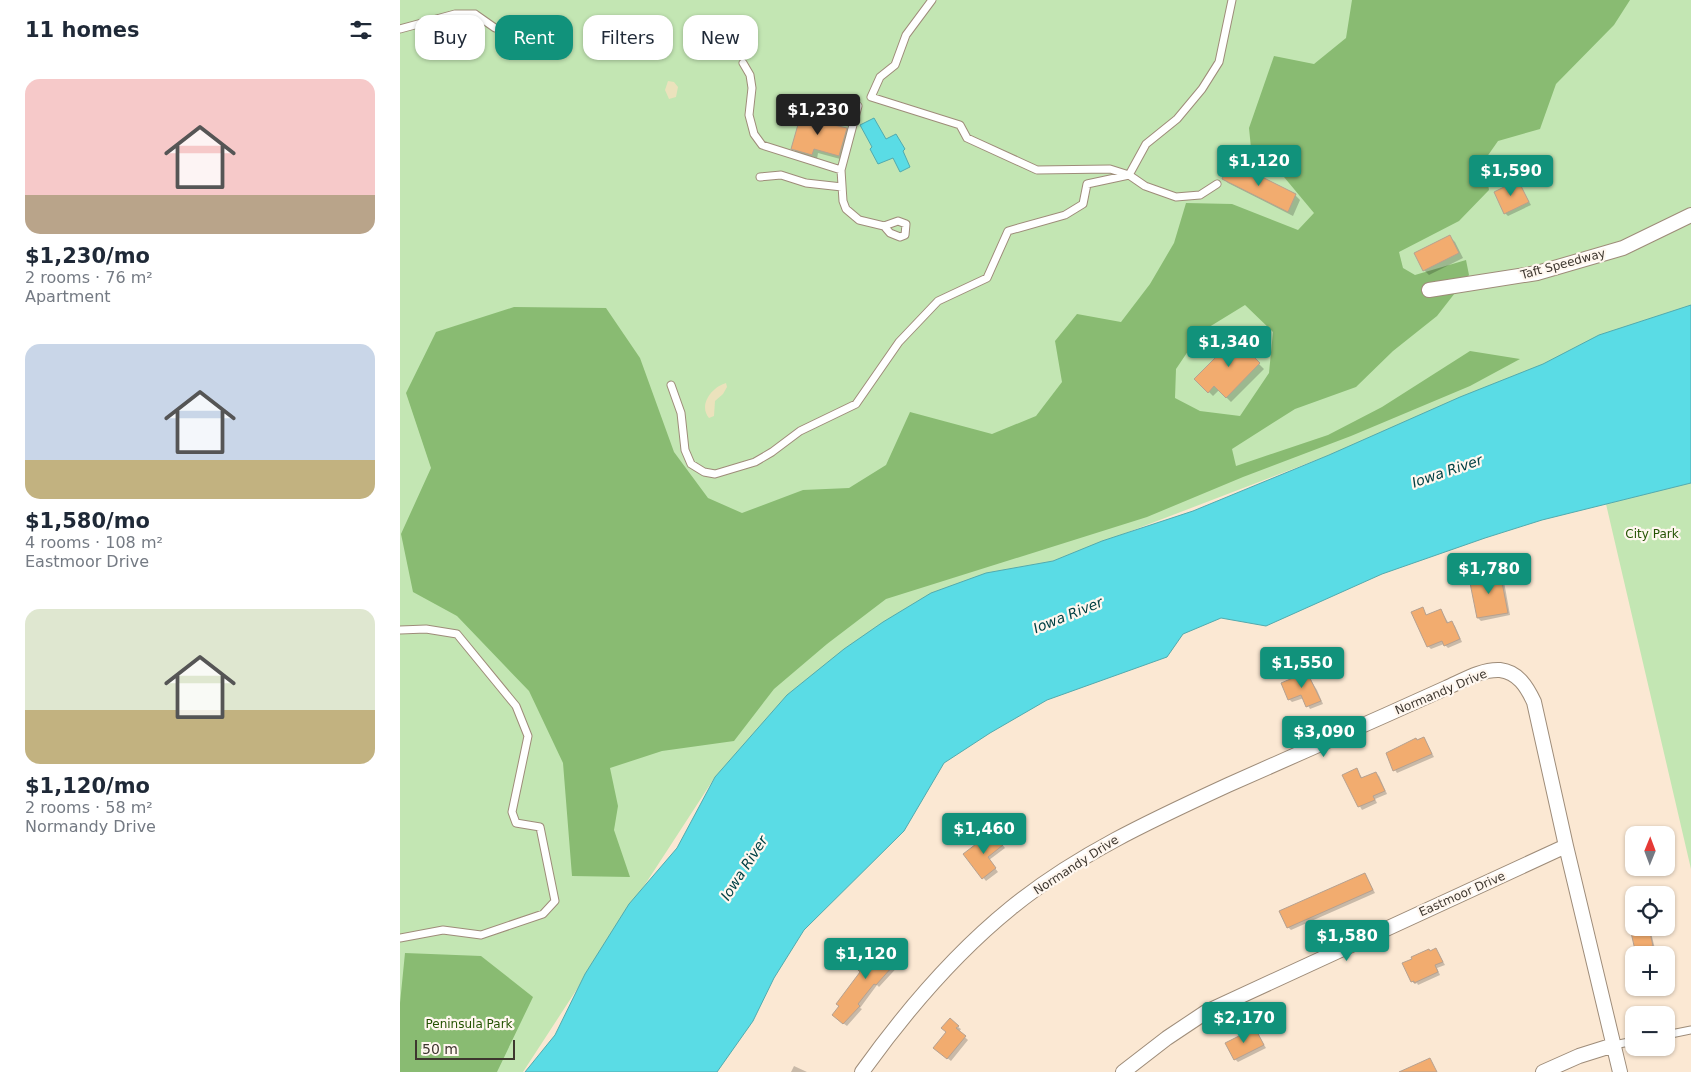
<!DOCTYPE html>
<meta charset="utf-8">
<style>
:root{--surface:#fff;--page:#f2f2f3;--text:#1f2937;--muted:#747a83;--accent:#11927b}
body{margin:0;font-family:"DejaVu Sans",sans-serif;background:var(--page);color:var(--text);height:100vh;display:flex;flex-direction:column;font-size:19px;white-space:nowrap}
*{box-sizing:border-box;margin:0}
p{font-size:16px;color:var(--muted)}
.icon{flex:none;width:28px;height:28px;fill:none;stroke:currentColor;stroke-width:2;stroke-linecap:round;stroke-linejoin:round}
.map{position:relative;flex:1;overflow:hidden}
.panel{display:flex;flex-direction:column;background:var(--surface);width:400px}
.panel>*{flex:none}
.top-card{position:absolute;left:15px;top:15px;width:475px;height:45px;display:flex;gap:10px}
.needle{width:32px;rotate:1deg}
.tools{position:absolute;left:1225px;top:826px;display:grid;gap:10px}
.tools a{display:grid;place-items:center;width:50px;height:50px;border-radius:10px;background:var(--surface);box-shadow:0 1px 4px #0004;font-size:25px}
.scale{position:absolute;left:15px;bottom:12px;width:100px;box-sizing:border-box;padding-left:5px;border:2px solid #3e372f;border-top:0;font-size:14px;line-height:18px;white-space:nowrap;color:#3e372f;-webkit-text-stroke:4px #fff7ef;paint-order:stroke}
.price{position:absolute;translate:-50% -42px;padding:0 11px;border-radius:5px;background:var(--accent);color:#fff;font-size:16px;line-height:32px;filter:drop-shadow(0 1px 2px #0008)}
.price::after{content:'';position:absolute;left:50%;top:30px;width:15px;height:11px;margin-left:-8px;background:inherit;clip-path:polygon(0 0,100% 0,50% 100%)}
.price.selected{background:#222;color:#fff}
ul{padding:0;list-style:none}
li{display:grid;align-content:center;gap:10px;height:265px;padding:0 25px}
li span{display:grid;place-items:center;height:155px;border-radius:15px;color:#555}
li>.icon{margin-inline-start:auto}
span .icon{width:90px;height:90px;fill:#fffc;stroke-width:1}
li b{font-size:21px}
h2{display:flex;justify-content:space-between;align-items:center;height:60px;padding:0 25px;font-size:21px}
.chip{padding:0 18px;border-radius:15px;background:var(--surface);box-shadow:0 1px 4px #0004;font-size:18px;line-height:45px}
.chip.selected{background:var(--accent);color:#fff}
main{display:flex;flex:1;min-height:0}
.map>svg:first-child{display:block}
.green{fill:#c3e6b3}
.forest{fill:#89bb72;fill-rule:evenodd}
.sand{fill:#ebe2bc}
.water{fill:#5adce5;stroke:#52aaae}
.shadow{fill:#0003}
.building{fill:#f2ac6f;stroke:#b6a190}
.lines{fill:none;stroke-linecap:round;stroke-linejoin:round}
.lane-casing{stroke:#9e8c79;stroke-width:9}
.street-casing{stroke:#9e8c79;stroke-width:16}
.lane{stroke:#fff;stroke-width:7}
.street{stroke:#fff;stroke-width:14}
.labels{text-anchor:middle;dominant-baseline:central;stroke-width:4.5;stroke-linejoin:round;paint-order:stroke}
.street-label{font-size:12px;fill:#3e372f;stroke:#fff7ef}
.park-label{font-size:12px;fill:#255303;stroke:#fff7ef}
.water-label{font-size:14px;font-style:italic;fill:#004044;stroke:#fff7ef}
</style>
<main>
<section class="panel">
<h2>11 homes<svg class="icon" aria-label="filters" viewBox="0 0 24 24"><path d="M4 7h16M4 17h16"/><circle cx="9" cy="7" r="2"/><circle cx="15" cy="17" r="2"/></svg></h2>
<ul>
<li><span style="background:linear-gradient(#f6c9c9 75%,#b9a48a 0)"><svg class="icon" aria-label="home" viewBox="0 0 24 24"><path d="M3 11l9-7 9 7M6 9v11h12V9"/></svg></span><div><b>$1,230/mo</b><p>2 rooms · 76 m²</p><p>Apartment</p></div></li>
<li><span style="background:linear-gradient(#c9d6e8 75%,#c2b280 0)"><svg class="icon" aria-label="home" viewBox="0 0 24 24"><path d="M3 11l9-7 9 7M6 9v11h12V9"/></svg></span><div><b>$1,580/mo</b><p>4 rooms · 108 m²</p><p>Eastmoor Drive</p></div></li>
<li><span style="background:linear-gradient(#dfe7d0 65%,#c2b280 0)"><svg class="icon" aria-label="home" viewBox="0 0 24 24"><path d="M3 11l9-7 9 7M6 9v11h12V9"/></svg></span><div><b>$1,120/mo</b><p>2 rooms · 58 m²</p><p>Normandy Drive</p></div></li>
</ul>
</section>
<div class="map">
<svg width="1291" height="1072" viewBox="0 0 1291 1072">
<rect width="100%" height="100%" fill="#fbe8d3"/>
<!-- green -->
<path class="green" d="M0 0H1291V316L653 561 315 777 123 1072H0Z
M1291 483V869L1206 504Z"/>
<!-- forest -->
<path class="forest" d="M952 0H1230L1214 25 1156 84 1140 129 1098 141 1084 161 1089 190 1059 221 999 252 1003 268 1015 275 1066 260 1069 275 1037 316 993 351 956 387 895 409 832 449 836 466 928 435 982 407 1070 351 1120 359 1070 386 951 436 843 477 747 517 486 599 427 644 374 689 334 741 262 751 210 768 218 806 214 830 230 877 172 876 163 763 129 691 57 616 13 592 1 534 31 468 6 393 36 332 114 307 206 308 240 358 274 452 308 498 342 513 403 490 449 488 486 465 510 412 592 434 636 416 662 382 655 341 677 314 721 322 750 284 774 243 786 203 832 204 898 230 914 213 884 177 852 158 849 128 874 56 914 64 946 38ZM845 305 873 332 869 373 840 416 800 411 775 398 776 369 801 332Z
M5 953 81 956 133 997 97 1072H0V1003Z"/>
<!-- sand -->
<path class="sand" d="M268 81 274 82 278 87 276 97 269 99 265 90Z
M326 383 327 387 323 394 315 401 314 416 309 418C298 405 312 387 326 383Z"/>
<!-- water -->
<path class="water" d="M474 118 486 139 496 134 505 149 503 151 510 167 500 172 493 158 478 164 470 149 472 147 460 125Z
M1291 305V483L1142 520 1085 538 982 574 866 626 821 618 783 634 767 657 647 700 590 733 544 763 504 831 404 930 374 978 353 1021 317 1072H125L155 1035 185 974 229 904 277 848 315 777 387 695 444 649 483 622 531 593 586 573 653 561 702 541 793 511 929 455 1060 397 1143 364 1199 335Z"/>
<!-- shadow -->
<path class="shadow" d="M430 123 433 126 446 129 451 134 444 160 418 153 417 159 397 153 393 148Z
M831 163 896 196 900 200 893 216 828 183 823 178Z
M1118 182 1131 205 1108 216 1105 213Z
M1050 237 1055 242 1063 258 1029 275 1024 270Z
M840 334 857 351 852 357 864 369 831 402 819 390 813 396 796 379Z
M1100 573 1103 576 1110 615 1081 621 1078 618 1071 579Z
M1022 609 1027 616 1041 610 1049 624 1052 623 1055 626 1062 642 1048 648 1044 644 1031 649 1028 646Z
M907 674 917 690 923 704 910 709 904 698 892 702 889 699 883 684Z
M1024 738 1034 757 997 773 995 770 1017 741Z
M957 770 963 779 976 774 979 776 987 794 975 799 977 803 962 810 943 776Z
M595 835 605 848 589 860 598 872 586 881 564 854Z
M965 874 975 893 891 930 888 927Z
M1234 910V928H1250L1255 949 1239 953 1236 950 1227 912Z
M482 943 503 961 479 987 477 985 460 1008 462 1009 447 1026 436 1018 462 972 466 961Z
M1036 949 1045 965 1037 968 1040 975 1018 985 1017 983 1015 984 1012 981 1030 952Z
M558 1027 561 1029 559 1032 568 1040 551 1061 537 1050 547 1032Z
M855 1030 866 1048 838 1062 835 1059Z
M394 1066 407 1072H391Z"/>
<!-- building -->
<path class="building" d="M401 114 430 122V124L447 128 439 156 414 149 412 155 391 149Z
M830 161 896 194 888 212 822 179Z
M1118 180 1129 202 1104 214 1094 192Z
M1050 235 1059 253 1023 271 1014 253Z
M840 333 853 346 848 351 860 363 826 398 814 386 808 393 794 379Z
M1100 572 1108 613 1077 618 1069 578Z
M1023 607 1026 615 1041 609 1047 623 1052 621 1060 639 1044 646 1042 641 1027 647 1011 612Z
M907 672 921 701 906 707 901 695 888 700 881 683Z
M1024 737 1032 754 993 771 986 753 1016 738 1017 740Z
M957 768 961 778 976 772 985 791 973 796 975 800 958 807 942 775Z
M593 831 603 845 588 857 596 868 582 879 563 854Z
M965 873 973 890 887 928 879 911Z
M1230 928H1249L1253 946 1235 950Z
M482 941 501 957 476 985 474 984 458 1004 460 1006 443 1024 432 1015 439 1006 436 1004 460 972 453 965 462 956 466 960Z
M1036 948 1043 962 1035 965 1038 972 1014 983V981L1011 982 1002 963 1012 959 1011 957 1029 949 1030 951Z
M550 1018 559 1026 556 1028 566 1036 547 1059 533 1048 546 1032 541 1028Z
M855 1028 864 1045 834 1060 825 1043Z
M1030 1058 1037 1072H999Z"/>
<g class="lines">
<defs>
<path id="lane" d="M532 0 506 35 495 65 480 77 471 97 560 125 567 138 637 170 710 169 729 175 745 186 776 197 800 195 817 184
M0 29 55 14H75
M70 54 46 44V39L49 33 72 28 75 14 95 28
M343 63 350 75 352 88 349 115 354 134 362 145 441 170 458 106
M441 170 443 201 446 209 459 220 484 226 498 221 506 224 505 235 500 237 490 233 484 226
M360 177 381 175 406 183 442 187
M271 385 281 413 285 450 291 464 304 472 315 474 355 462 372 452 400 431 456 404 499 342 538 301 587 278 608 231 665 215 683 204 687 184 729 175 746 144 777 119 802 89 819 62 832 0
M0 630 26 629 57 634 116 706 128 736 112 812 116 823 140 827 155 901 143 914 81 935 43 930 0 938
M1266 1035 1291 1030
M1214 1045 1234 1041"/>
<path id="street" d="M1029 290 1137 273 1223 248 1291 215
M462 1072C505 1012 553 955 611 908 676 855 752 820 828 785 881 762 933 738 986 715 1006 706 1026 697 1046 688 1062 681 1081 669 1100 670 1118 672 1127 687 1134 702L1166 846 1220 1072
M723 1072 767 1038 806 1012 1166 846
M1143 1072 1179 1056 1214 1045"/>
</defs>
<!-- lane casing -->
<use href="#lane" class="lane-casing"/>
<!-- street casing -->
<use href="#street" class="street-casing"/>
<!-- lane -->
<use href="#lane" class="lane"/>
<!-- street -->
<use href="#street" class="street"/>
</g>
<g class="labels">
<!-- street labels -->
<g class="street-label">
<text transform="translate(1163 264) rotate(-15)">Taft Speedway</text>
<text transform="translate(1041 692) rotate(-23)">Normandy Drive</text>
<text transform="translate(676 865) rotate(-33)">Normandy Drive</text>
<text transform="translate(1062 894) rotate(-24)">Eastmoor Drive</text>
</g>
<!-- park labels -->
<g class="park-label">
<text x="1252" y="534">City Park</text>
<text x="69" y="1024">Peninsula Park</text>
</g>
<!-- water labels -->
<g class="water-label">
<text transform="translate(1047 471) rotate(-19)">Iowa River</text>
<text transform="translate(668 615) rotate(-22)">Iowa River</text>
<text transform="translate(344 868) rotate(-57)">Iowa River</text>
</g>
</g>
</svg>
<div class="tools">
<a><svg class="needle" viewBox="-14 -14 28 28"><path d="M0-13l5 13h-10z" fill="#e53935"/><path d="M0 13l5-13h-10z" fill="#747a83"/></svg></a>
<a><svg class="icon" aria-label="locate" viewBox="0 0 24 24"><circle cx="12" cy="12" r="6"/><path d="M12 2v4M12 18v4M2 12h4M18 12h4"/></svg></a>
<a>+</a>
<a>−</a>
</div>
<div class="scale">50 m</div>
<b class="price selected" style="left:418px;top:136px">$1,230</b>
<b class="price" style="left:859px;top:187px">$1,120</b>
<b class="price" style="left:1111px;top:197px">$1,590</b>
<b class="price" style="left:829px;top:368px">$1,340</b>
<b class="price" style="left:1089px;top:595px">$1,780</b>
<b class="price" style="left:902px;top:689px">$1,550</b>
<b class="price" style="left:924px;top:758px">$3,090</b>
<b class="price" style="left:584px;top:855px">$1,460</b>
<b class="price" style="left:947px;top:962px">$1,580</b>
<b class="price" style="left:466px;top:980px">$1,120</b>
<b class="price" style="left:844px;top:1044px">$2,170</b>
<div class="top-card">
<a class="chip">Buy</a>
<a class="chip selected">Rent</a>
<a class="chip">Filters</a>
<a class="chip">New</a>
</div>
</div>
</main>
